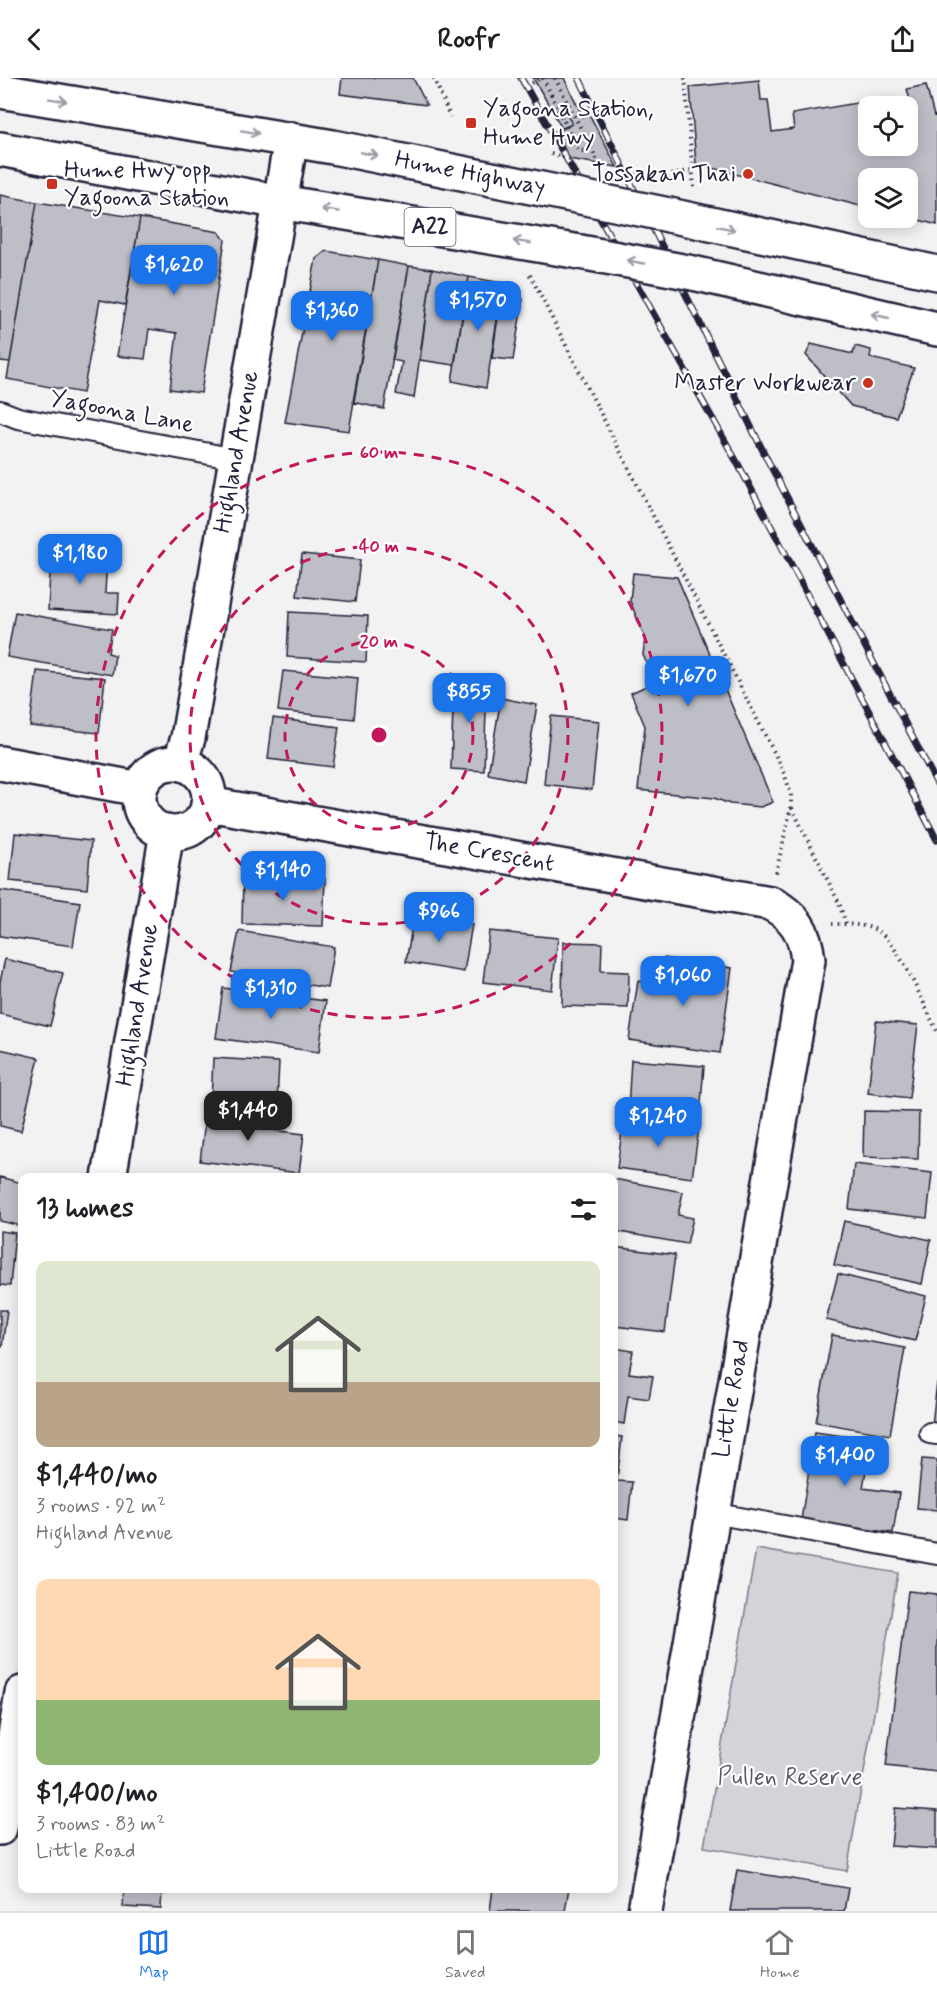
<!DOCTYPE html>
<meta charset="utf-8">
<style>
:root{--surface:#fff;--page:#f6f6f6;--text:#202124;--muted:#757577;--line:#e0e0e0;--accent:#1a73e8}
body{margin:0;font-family:Mynerve,sans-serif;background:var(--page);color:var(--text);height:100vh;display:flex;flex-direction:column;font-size:22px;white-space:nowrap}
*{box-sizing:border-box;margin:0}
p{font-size:20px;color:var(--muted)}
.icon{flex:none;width:33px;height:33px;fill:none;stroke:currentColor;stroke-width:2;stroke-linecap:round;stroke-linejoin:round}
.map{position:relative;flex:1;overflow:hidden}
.drawer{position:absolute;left:18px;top:1095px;width:600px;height:720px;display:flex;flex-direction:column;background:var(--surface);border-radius:12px;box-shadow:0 3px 15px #0003}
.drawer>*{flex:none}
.buttons{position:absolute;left:858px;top:18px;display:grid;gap:12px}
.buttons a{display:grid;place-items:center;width:60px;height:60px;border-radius:12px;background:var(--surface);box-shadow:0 3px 15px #0003;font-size:30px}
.price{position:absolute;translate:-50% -51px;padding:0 14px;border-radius:12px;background:var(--accent);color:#fff;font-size:20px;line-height:39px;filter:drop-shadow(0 2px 3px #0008)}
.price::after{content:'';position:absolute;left:50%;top:36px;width:18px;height:14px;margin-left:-9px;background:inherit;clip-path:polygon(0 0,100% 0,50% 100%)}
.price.current{background:#222;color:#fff}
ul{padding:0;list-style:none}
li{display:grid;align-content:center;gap:12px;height:318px;padding:0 18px}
li span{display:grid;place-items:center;height:186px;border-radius:12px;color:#555}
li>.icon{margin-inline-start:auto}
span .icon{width:108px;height:108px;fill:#fffc;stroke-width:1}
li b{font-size:26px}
h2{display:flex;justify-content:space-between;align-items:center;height:72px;padding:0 18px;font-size:26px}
header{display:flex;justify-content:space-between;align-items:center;height:78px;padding:0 18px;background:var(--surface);font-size:27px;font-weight:700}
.menu{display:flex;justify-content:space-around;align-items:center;height:84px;border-top:2px solid var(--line);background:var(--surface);font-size:16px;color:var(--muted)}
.menu a{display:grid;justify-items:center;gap:3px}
.menu .current{color:var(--accent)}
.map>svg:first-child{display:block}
.green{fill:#d3d3d8;stroke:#7a7a8a;stroke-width:1.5}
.building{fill:#bebec6;stroke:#22223b;stroke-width:1.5}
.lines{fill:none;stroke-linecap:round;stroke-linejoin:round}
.lane-casing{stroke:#22223b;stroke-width:24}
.street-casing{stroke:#22223b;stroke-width:38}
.highway-casing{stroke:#22223b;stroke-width:38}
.path{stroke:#22223b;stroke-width:4;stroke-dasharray:1.5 4.5;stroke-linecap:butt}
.lane{stroke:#fff;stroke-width:20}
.street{stroke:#fff;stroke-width:33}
.highway{stroke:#fff;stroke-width:33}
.rail-casing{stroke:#22223b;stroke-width:7}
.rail{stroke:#fff;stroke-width:4.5;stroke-dasharray:14;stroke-linecap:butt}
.highway-bridge-casing{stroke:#22223b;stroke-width:38;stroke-linecap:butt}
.path-bridge{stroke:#22223b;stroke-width:4;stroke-dasharray:1.5 4.5;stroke-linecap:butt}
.highway-bridge{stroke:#fff;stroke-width:33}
.oneway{stroke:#9c9ca7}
.ring{fill:none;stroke:#c2185b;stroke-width:3;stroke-dasharray:10 8}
.poi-dot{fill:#c8321e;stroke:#fff;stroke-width:2}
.labels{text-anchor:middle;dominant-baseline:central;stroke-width:4.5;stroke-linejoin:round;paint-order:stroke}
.shield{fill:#fff;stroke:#646476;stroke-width:1.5}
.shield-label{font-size:22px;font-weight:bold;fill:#22223b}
.poi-label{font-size:24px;fill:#22223b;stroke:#fff;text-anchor:start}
.street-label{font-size:24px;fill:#22223b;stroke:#fff}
.park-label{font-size:24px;fill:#57576a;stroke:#fff}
.centre{fill:#c2185b;stroke:#fff;stroke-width:3}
.ring-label{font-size:18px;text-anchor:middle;font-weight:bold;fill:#c2185b;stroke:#fff;stroke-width:4.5;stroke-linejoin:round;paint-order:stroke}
</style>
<header><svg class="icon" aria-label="back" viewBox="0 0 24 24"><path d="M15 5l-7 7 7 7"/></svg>Roofr<svg class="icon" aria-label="share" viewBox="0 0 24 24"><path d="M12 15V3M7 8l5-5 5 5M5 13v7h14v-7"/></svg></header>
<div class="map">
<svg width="937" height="1833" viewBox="0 0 937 1833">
<rect width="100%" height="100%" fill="#f2f2f3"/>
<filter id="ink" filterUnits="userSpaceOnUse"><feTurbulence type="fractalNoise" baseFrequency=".0167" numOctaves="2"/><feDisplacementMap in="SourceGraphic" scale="12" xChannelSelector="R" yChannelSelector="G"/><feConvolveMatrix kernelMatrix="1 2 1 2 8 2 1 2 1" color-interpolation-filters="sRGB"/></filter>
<g filter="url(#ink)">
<!-- green -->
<path class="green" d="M756 1471 898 1495 847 1793 704 1769Z"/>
<!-- building -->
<path class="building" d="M342 0H413L427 27 340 16Z
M533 0H564L583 39 589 36 617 89 569 81 556 53 572 46 563 29 553 34Z
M759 2 761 22H768L772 54 794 51 792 36 862 24 868 68H908V46L916 44 907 11 926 7 934 38 937 37V147L908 139V100H868V130L696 86 690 9Z
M563 29 572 46 562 51 553 34Z
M0 117 37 124 10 284 0 283Z
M37 124 140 140 125 227 100 222 83 315 7 301Z
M140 140 219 154 225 162 201 315 170 311 177 255 149 251 145 281 117 278Z
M326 173 378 182 349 353 285 344 316 181Z
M378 182 409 188 384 331 353 324Z
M409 188 432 191 414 320 396 316 402 284 392 282Z
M432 191 469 199 454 287 420 282Z
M469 199 503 205 486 310 452 303Z
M503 205 523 221 513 282 492 280Z
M811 266 853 276 855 268 871 272 870 280 914 290 896 339 851 328 806 277Z
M51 476 107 479 105 515H119L118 536 48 532Z
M302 476 360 482 355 524 297 518Z
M633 495 677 499 773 724 761 729 730 726 714 720 638 712 645 648 631 615 655 604 643 577 645 560 630 523Z
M15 534 112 551 108 575 115 577 112 597 7 579Z
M289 534 368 538 366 584 287 579Z
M37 593 105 600 99 655 30 648Z
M283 593 358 600 354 641 278 633Z
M454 600 487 602 484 693 451 691Z
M501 620 537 627 524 703 488 696Z
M551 638 599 643 592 712 544 706Z
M273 640 339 649 333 689 268 681Z
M15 755 91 763 87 811 10 803Z
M243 800 325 801 323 848 242 846Z
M0 812 80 824 73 868 0 858Z
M414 837 472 846 464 894 406 884Z
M239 853 334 869 327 910 231 894Z
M489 853 558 860 552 912 483 904Z
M563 864 602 865 601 893 629 894 628 930 562 928Z
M664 880 732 890 720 975 629 962 638 903 661 906Z
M5 881 63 895 50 948 0 936V904Z
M223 910 326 923 319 974 216 960Z
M876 943 918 947 909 1020 868 1015Z
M0 971 39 980 21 1053 0 1048Z
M213 980 279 984 277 1026 211 1023Z
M631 982 704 988 700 1036 628 1031Z
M207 1027 250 1032 248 1049 304 1056 299 1095 200 1083Z
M864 1033 919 1034 918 1081 863 1079Z
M624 1039 699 1049 692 1100 617 1090Z
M854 1086 932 1095 927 1140 849 1131Z
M0 1099 22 1105 21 1148 0 1143Z
M614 1101 683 1114 678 1137 693 1140 687 1166 614 1153Z
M844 1143 931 1162 922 1206 834 1187Z
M0 1153 15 1155 10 1208 0 1207Z
M614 1169 675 1177 665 1254 614 1248Z
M838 1196 926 1218 915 1263 826 1242Z
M0 1232H7L2 1269H0Z
M832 1257 905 1270 890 1357 816 1344Z
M614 1270 633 1273 629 1295 653 1298 649 1321 628 1318 624 1346 614 1344Z
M937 1304V1348L932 1347Z
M815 1354 871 1362 863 1410 899 1415 893 1455 801 1442Z
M614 1358 622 1359 617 1403 632 1404 628 1442 614 1440Z
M922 1381 937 1382V1432L917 1430Z
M908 1513 937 1516V1694L886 1688Z
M895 1730 937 1733V1771L891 1768Z
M737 1792 848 1810 844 1833H730Z
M124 1810H162L161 1831 123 1829Z
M493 1810H569L565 1833H490Z"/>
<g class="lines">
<defs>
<path id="lane" d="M0 333 18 340 236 381
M930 1355 937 1356
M713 1435 937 1476"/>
<path id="street" d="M0 685 140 711
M180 685 188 660 291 61
M139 720a35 35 0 1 1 70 0a35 35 0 1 1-70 0Z
M208 726 770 825C795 838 805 853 808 882L645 1833
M109 1100 167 754
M0 1750 22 1615"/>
<path id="highway" d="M0 13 333 69 561 115
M0 71 280 124 580 174
M669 137 937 195
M693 195 937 251"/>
</defs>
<!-- lane casing -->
<use href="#lane" class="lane-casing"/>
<!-- street casing -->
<use href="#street" class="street-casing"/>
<!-- highway casing -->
<use href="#highway" class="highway-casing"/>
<!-- path -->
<path class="path" d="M434 0 450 39
M543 0 578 72 593 75
M555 0 596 80V87
M685 0 694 110
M532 5 541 0
M666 98 693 92
M530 197 783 692 791 716V729L776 795
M792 730 839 825 846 846
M832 846C845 846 861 846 874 851 897 859 925 930 937 953"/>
<!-- lane -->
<use href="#lane" class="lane"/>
<!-- street -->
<use href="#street" class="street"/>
<!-- highway -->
<use href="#highway" class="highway"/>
<defs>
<path id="rail" d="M521 0 738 386 937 762
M579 0 768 383 937 706"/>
</defs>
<!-- rail casing -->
<use href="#rail" class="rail-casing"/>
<!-- rail -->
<use href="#rail" class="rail"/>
<defs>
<path id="highway-bridge" d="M561 115 669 137
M580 174 693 195"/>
</defs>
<!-- highway-bridge casing -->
<use href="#highway-bridge" class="highway-bridge-casing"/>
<!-- path-bridge -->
<path class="path-bridge" d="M551 76 570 81
M625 92 666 98"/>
<!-- highway-bridge -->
<use href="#highway-bridge" class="highway-bridge"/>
</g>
<!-- one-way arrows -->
<defs><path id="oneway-shaft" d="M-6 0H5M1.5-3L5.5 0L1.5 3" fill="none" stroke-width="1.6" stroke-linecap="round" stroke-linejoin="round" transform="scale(1.5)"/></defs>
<g class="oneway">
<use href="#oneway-shaft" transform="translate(58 22) rotate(9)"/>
<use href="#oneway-shaft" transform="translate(250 54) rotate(10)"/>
<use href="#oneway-shaft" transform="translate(369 76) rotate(11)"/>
<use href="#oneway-shaft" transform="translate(330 132) rotate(-170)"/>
<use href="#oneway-shaft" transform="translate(726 150) rotate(12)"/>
<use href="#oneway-shaft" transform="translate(522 164) rotate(-171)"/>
<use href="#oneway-shaft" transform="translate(636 184) rotate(-169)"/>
<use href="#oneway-shaft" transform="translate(880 238) rotate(-167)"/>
</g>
</g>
<!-- distance rings -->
<g class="ring">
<circle cx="379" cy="657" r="94"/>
<circle cx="379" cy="657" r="189"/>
<circle cx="379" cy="657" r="283"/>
</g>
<!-- markers -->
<g class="poi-dot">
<rect x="465" y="39" width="12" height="12" rx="3"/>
<circle cx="748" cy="96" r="6"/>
<rect x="46" y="100" width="12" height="12" rx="3"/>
<circle cx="868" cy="305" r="6"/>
</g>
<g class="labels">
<!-- shield labels -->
<rect class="shield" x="404.5" y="130" width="51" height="38" rx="4.5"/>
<g class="shield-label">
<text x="430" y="149">A22</text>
</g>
<!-- poi labels -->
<g class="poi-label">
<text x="483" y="31">Yagoona Station,<tspan x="483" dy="28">Hume Hwy</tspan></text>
<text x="64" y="92">Hume Hwy opp<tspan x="64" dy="28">Yagoona Station</tspan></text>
<text x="736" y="96" text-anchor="end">Tossakan Thai</text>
<text x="856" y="305" text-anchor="end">Master Workwear</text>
</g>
<!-- street labels -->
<g class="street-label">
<text transform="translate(470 96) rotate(11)">Hume Highway</text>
<text transform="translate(122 334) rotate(11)">Yagoona Lane</text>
<text transform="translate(237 374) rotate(-80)">Highland Avenue</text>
<text transform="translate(489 775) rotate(10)">The Crescent</text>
<text transform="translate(138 927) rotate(-81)">Highland Avenue</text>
<text transform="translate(732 1321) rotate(-80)">Little Road</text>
</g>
<!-- park labels -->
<g class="park-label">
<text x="790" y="1699">Pullen Reserve</text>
</g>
</g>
<circle cx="379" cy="657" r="9" class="centre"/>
<g class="ring-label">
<text x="379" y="380">60 m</text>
<text x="379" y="474">40 m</text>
<text x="379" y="569">20 m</text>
</g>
</svg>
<div class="buttons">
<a><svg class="icon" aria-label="locate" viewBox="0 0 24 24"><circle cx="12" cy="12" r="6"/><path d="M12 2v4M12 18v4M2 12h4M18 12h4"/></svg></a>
<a><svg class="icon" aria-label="layers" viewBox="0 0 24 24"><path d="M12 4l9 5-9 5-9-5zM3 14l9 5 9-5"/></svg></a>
</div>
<b class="price" style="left:174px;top:218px">$1,620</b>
<b class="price" style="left:478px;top:254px">$1,570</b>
<b class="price" style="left:332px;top:264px">$1,360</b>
<b class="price" style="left:80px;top:507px">$1,180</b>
<b class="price" style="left:688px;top:629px">$1,670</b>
<b class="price" style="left:469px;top:646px">$855</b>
<b class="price" style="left:283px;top:824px">$1,140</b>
<b class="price" style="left:439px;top:865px">$966</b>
<b class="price" style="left:683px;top:929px">$1,060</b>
<b class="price" style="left:271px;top:942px">$1,310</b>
<b class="price current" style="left:248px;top:1064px">$1,440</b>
<b class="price" style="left:658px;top:1070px">$1,240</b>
<b class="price" style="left:845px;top:1409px">$1,400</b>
<section class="drawer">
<h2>13 homes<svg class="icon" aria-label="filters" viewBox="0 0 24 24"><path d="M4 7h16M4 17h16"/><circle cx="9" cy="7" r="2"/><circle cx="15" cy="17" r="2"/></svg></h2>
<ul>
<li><span style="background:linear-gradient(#dfe7d0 65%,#b9a48a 0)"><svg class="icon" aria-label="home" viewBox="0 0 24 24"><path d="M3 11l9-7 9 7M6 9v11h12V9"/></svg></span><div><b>$1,440/mo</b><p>3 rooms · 92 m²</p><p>Highland Avenue</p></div></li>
<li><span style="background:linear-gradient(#ffd9b3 65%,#8fb573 0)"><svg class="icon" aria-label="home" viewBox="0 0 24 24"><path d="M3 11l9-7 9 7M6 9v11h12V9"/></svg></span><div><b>$1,400/mo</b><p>3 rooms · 83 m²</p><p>Little Road</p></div></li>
</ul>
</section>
</div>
<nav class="menu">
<a class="current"><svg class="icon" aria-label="map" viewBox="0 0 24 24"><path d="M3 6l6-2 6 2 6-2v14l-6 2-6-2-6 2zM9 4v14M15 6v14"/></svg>Map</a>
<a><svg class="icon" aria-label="saved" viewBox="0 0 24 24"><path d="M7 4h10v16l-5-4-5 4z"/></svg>Saved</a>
<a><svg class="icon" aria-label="home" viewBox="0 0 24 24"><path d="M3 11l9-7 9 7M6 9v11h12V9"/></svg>Home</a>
</nav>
